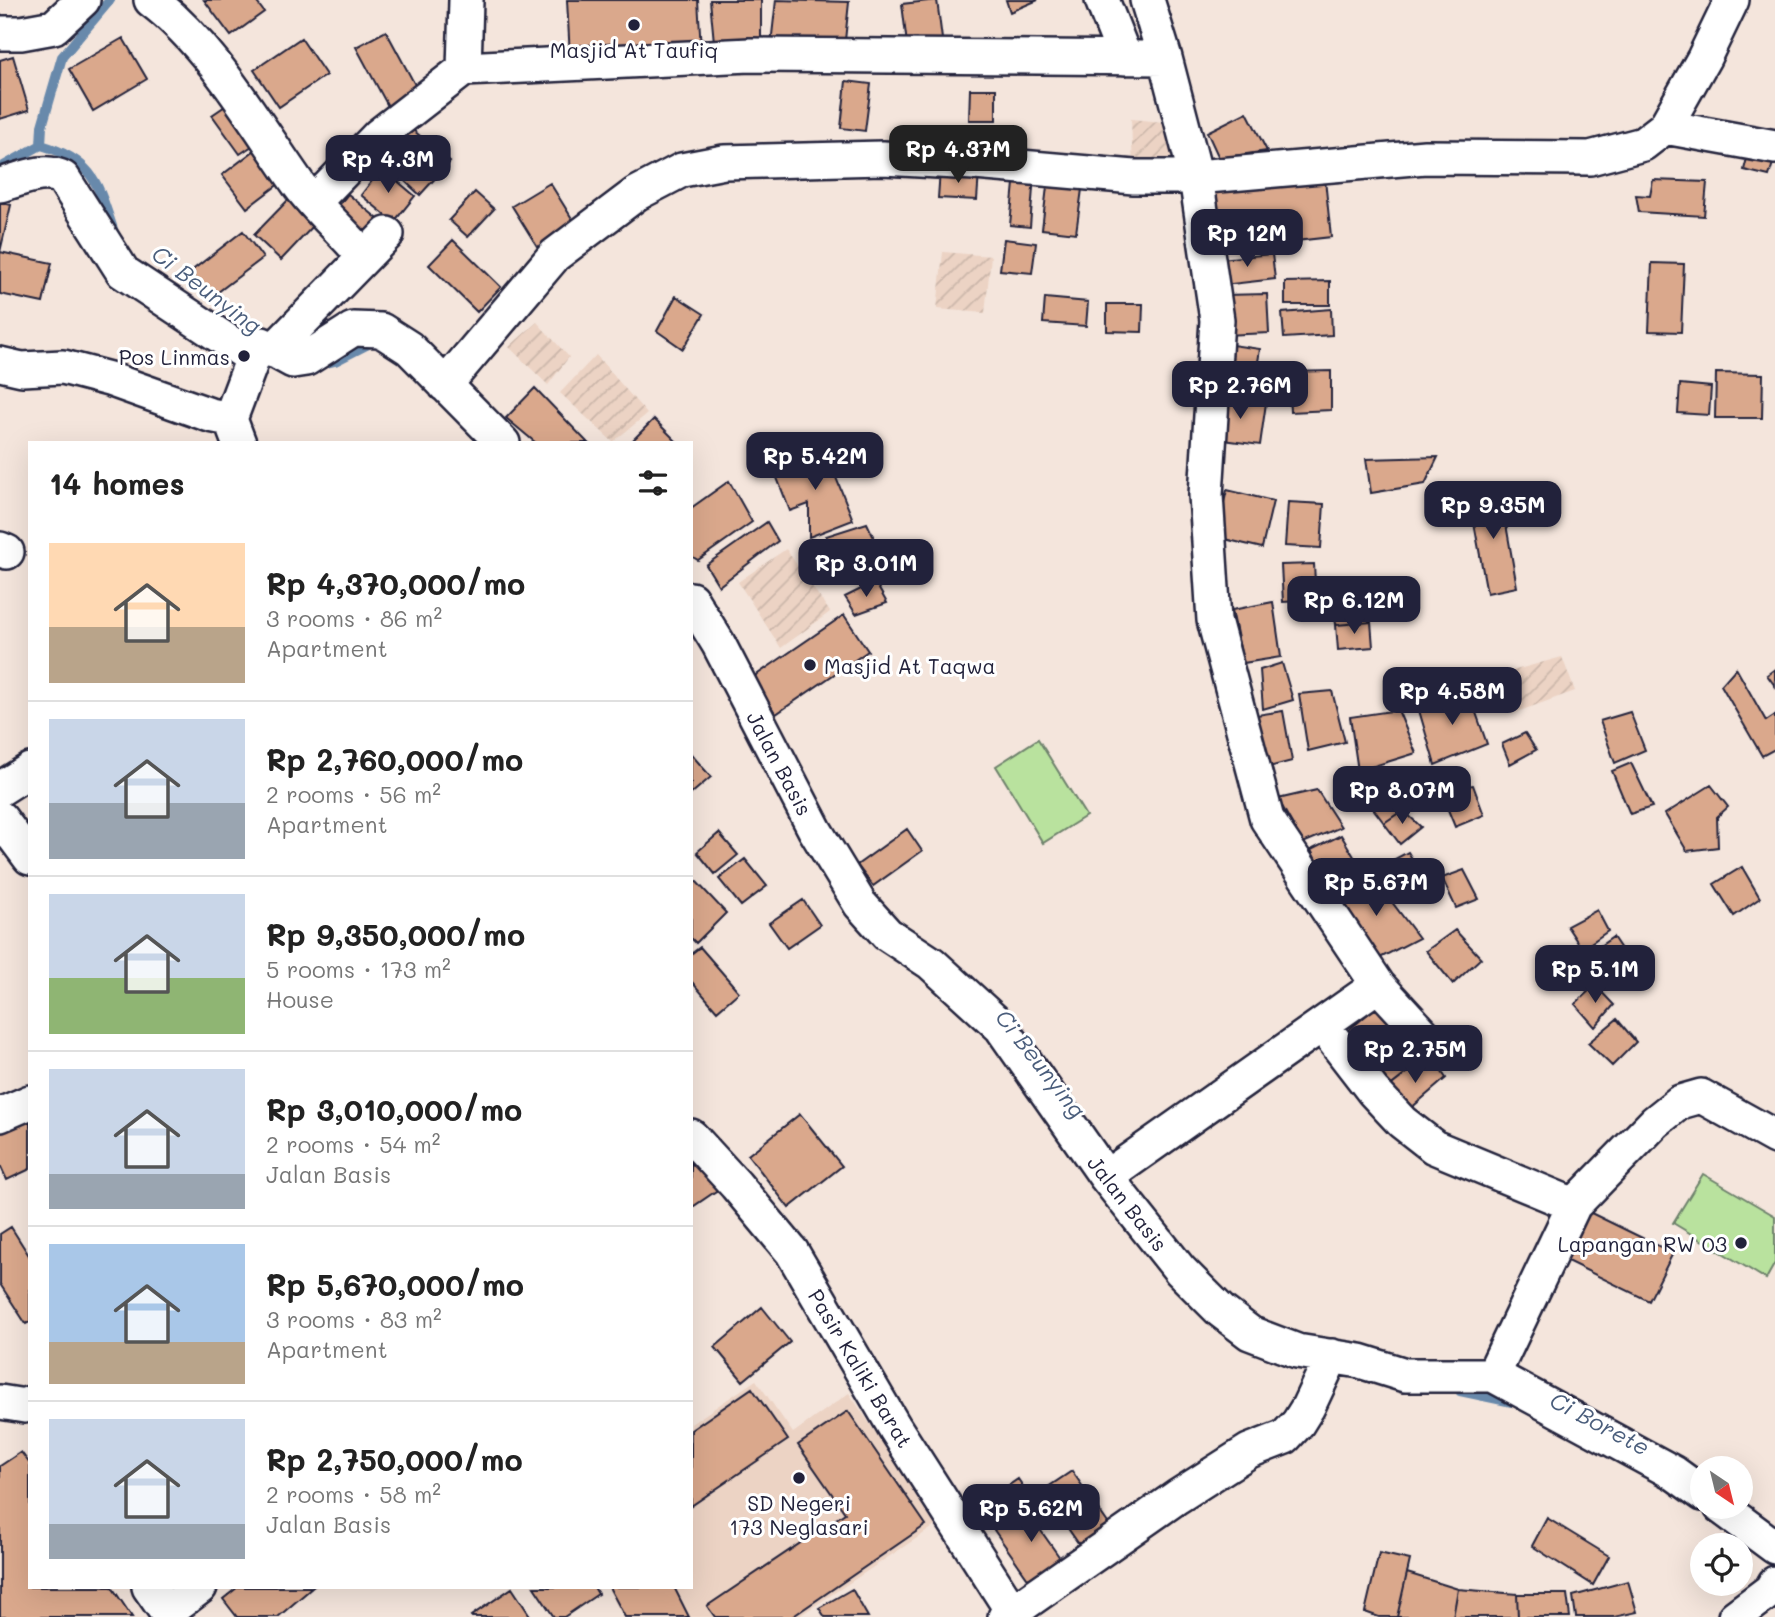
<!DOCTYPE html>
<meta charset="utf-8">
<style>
:root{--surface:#fff;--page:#f6f6f6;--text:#222;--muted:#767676;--line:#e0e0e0;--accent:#22223b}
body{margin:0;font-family:Mali,sans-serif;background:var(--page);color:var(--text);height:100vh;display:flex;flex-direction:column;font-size:26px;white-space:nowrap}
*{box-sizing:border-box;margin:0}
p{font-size:23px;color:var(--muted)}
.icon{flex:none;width:38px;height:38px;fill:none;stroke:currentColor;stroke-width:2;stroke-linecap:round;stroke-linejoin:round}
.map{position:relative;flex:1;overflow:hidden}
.panel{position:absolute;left:28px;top:441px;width:665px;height:1148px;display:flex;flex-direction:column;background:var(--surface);border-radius:0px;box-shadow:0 7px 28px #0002}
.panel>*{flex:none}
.needle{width:46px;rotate:145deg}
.buttons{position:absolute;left:1690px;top:1456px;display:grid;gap:14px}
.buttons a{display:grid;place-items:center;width:63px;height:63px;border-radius:50%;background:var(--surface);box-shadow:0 7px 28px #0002;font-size:35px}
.price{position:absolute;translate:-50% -60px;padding:0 16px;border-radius:14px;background:var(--accent);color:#fff;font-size:23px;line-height:46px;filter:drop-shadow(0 2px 4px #0008)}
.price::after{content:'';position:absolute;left:50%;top:42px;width:21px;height:16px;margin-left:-10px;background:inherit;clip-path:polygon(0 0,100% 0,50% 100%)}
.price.active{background:#222;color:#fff}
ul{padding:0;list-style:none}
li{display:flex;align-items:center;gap:21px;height:175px;padding:0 21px}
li+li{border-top:2px solid var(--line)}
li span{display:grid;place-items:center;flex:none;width:196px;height:140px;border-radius:0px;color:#555}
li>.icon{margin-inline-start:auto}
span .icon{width:84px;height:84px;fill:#fffc;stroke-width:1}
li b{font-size:30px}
h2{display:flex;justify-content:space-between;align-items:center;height:84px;padding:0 21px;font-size:30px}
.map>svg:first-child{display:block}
.built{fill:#ecd3c4}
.industrial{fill:url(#industrial-furrows)}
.green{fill:#b9e29e;stroke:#6e826c;stroke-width:2}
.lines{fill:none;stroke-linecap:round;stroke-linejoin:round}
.stream{stroke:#6889ab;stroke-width:10}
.building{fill:#daa88c;stroke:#22223b;stroke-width:2}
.street-casing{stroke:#22223b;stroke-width:38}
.street{stroke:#fff;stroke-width:33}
.poi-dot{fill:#22223b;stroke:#fff;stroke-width:2.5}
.labels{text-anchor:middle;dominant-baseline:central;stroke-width:6;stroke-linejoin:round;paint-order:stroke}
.poi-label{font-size:21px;fill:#22223b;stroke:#fff}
.street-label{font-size:21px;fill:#22223b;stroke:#fff}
.water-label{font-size:23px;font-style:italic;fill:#4b5e7c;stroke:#fff}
</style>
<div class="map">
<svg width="1775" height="1617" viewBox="0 0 1775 1617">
<defs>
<pattern id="industrial-furrows" width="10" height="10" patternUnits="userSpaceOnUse" patternTransform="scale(1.75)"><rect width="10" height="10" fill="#ecd3c4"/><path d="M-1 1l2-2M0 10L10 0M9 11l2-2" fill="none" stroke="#cab5a9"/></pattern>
</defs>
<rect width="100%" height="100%" fill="#f4e5dc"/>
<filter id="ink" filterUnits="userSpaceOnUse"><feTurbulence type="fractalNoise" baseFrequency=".0143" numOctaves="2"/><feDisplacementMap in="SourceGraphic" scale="14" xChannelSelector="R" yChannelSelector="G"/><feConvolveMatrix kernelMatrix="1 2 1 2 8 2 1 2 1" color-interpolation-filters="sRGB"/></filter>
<g filter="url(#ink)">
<!-- built -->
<path class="built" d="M756 1380 793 1433 849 1393 938 1524 798 1617H623L607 1587H691V1424Z"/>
<!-- industrial -->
<path class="industrial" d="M1131 119 1174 123 1179 168 1133 169Z
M943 252 991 256 985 313 937 309Z
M537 322 569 357 548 385 509 347Z
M596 355 647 414 613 442 560 393Z
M786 549 830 612 781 648 738 582Z
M1562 657 1575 691 1511 714 1494 676Z"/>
<!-- green -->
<path class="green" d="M1038 739 1086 816 1043 843 996 766Z
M1703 1174 1775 1216V1263L1766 1279 1673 1223Z"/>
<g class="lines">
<!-- stream -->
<path class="stream" d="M41 145 42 126 62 57 110 0
M0 168 41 145C96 161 98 186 115 235
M322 364 335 361 374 341
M1460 1391 1512 1402"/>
</g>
<!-- building -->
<path class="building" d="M204 0H255L264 12 231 36Z
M567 0H698L701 49 570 57Z
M710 0H761V42H714Z
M776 0 849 2 844 50 771 44Z
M937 0 942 39 907 44 902 4Z
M1006 0H1038L1010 12Z
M386 31 420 94 390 110 356 47Z
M123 38 147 79 93 111 69 69Z
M301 38 326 75 279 107 254 70Z
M13 56 29 110 0 119V60Z
M846 81 871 84 865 131 841 128Z
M970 89H996V120H969Z
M237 98 264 138 240 154 212 115Z
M1247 112 1267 151 1219 158 1207 132Z
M412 129 450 162 420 195 383 161Z
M259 147 284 180 247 208 222 175Z
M1748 154 1774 160 1769 176 1744 170Z
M382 168 415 196 394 222 361 195Z
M940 170 979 172 977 200 938 198Z
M1324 170 1331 237 1215 250 1208 183Z
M1015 173 1034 175 1030 227 1010 225Z
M1048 178 1083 182 1076 233 1042 229Z
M1653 180 1707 182 1704 216 1639 212 1636 195 1650 196Z
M550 183 576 225 538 248 512 206Z
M475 192 494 209 468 237 449 220Z
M348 194 384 224 369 243 333 213Z
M291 197 317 222 281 260 254 235Z
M0 202 11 205 0 252Z
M243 231 263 258 210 298 190 272Z
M1004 239 1036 243 1032 273 1000 270Z
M453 240 501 287 477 312 429 265Z
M0 252 52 263 43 303 0 294Z
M1272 254 1275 279 1223 285 1220 259Z
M1652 263 1684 264 1681 332 1649 331Z
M1330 281V305H1285V282Z
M1267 294 1269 333 1224 335 1223 295Z
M676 296 704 314 683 349 657 331Z
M1045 298 1088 302 1086 326 1043 323Z
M1107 304H1143L1142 332 1107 331Z
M1331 309 1332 335 1284 338 1282 313Z
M1225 344 1260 349 1254 388 1219 383Z
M1331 371V410L1290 412 1288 372Z
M1716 373 1763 374 1762 418H1715Z
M1680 384 1711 387 1709 415 1678 413Z
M535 388 588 443H536L506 418Z
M1221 396 1266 403 1260 445 1215 439Z
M654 419 678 443H630Z
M825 450 853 520 809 537V504L790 511 774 470Z
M1438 457 1425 484 1371 493 1366 459Z
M729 481 752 522 698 560 691 556V508Z
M1227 490 1273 501 1262 548 1216 537Z
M1500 490 1517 587 1487 593 1469 496Z
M1288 502 1324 504 1321 548 1285 546Z
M767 522 778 541 719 586 706 565Z
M867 523 883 557 842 572 826 536Z
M1314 564 1316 600 1283 602 1281 565Z
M875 582 887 603 856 614 845 597Z
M1372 595 1371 622 1336 625 1333 600Z
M1273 602 1281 657 1243 663 1232 610Z
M844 615 868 651 776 714 752 678Z
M1371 622 1373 647 1338 650 1336 625Z
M1282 663 1293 700 1263 709 1260 670Z
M1736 668 1766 721 1775 715V749L1762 756 1721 685Z
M1775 669V686L1767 675Z
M1468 690 1487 744 1435 765 1418 707Z
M1332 691 1345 742 1308 751 1299 694Z
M1398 710 1416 753 1358 771 1350 717Z
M1283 711 1292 761 1261 769 1250 716Z
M1630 712 1645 750 1615 763 1600 721Z
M1525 733 1536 750 1510 764 1502 744Z
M691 754 711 777 691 794Z
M1631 763 1652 807 1630 814 1612 771Z
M1473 785 1484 815 1455 827 1440 790Z
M1711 785 1728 807 1717 817 1718 847 1687 851 1665 814Z
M1317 790 1341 827 1303 843 1278 799Z
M1387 792 1403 810 1384 823 1369 803Z
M1403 810 1421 827 1400 844 1384 823Z
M907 829 922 851 873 886 857 865Z
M719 833 738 855 715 874 697 852Z
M1341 835 1362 870 1330 889 1311 850Z
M1408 852 1417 867 1386 886 1374 870Z
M745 859 767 886 741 906 719 879Z
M1742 867 1760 898 1734 916 1714 884Z
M1464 870 1479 899 1456 908 1442 878Z
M1373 877 1419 938 1378 959 1333 899Z
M695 880 726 913 696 943 691 938V884Z
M803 900 820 925 787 948 769 923Z
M1597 910 1608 931 1582 949 1567 926Z
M1455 930 1481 958 1453 984 1426 951Z
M1613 937 1625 955 1600 973 1587 955Z
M700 947 739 992 717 1011 691 981V954Z
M1595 985 1614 1005 1595 1027 1575 1004Z
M1378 1005 1412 1027 1430 1055 1384 1091 1340 1038Z
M1617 1019 1636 1042 1612 1066 1588 1043Z
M1430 1055 1446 1078 1403 1115 1384 1091Z
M30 1109V1169L7 1180 0 1165V1124Z
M800 1114 842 1166 789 1208 748 1155Z
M691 1151 719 1189 691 1208Z
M1587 1211 1673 1253 1649 1301 1563 1259Z
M11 1227 30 1257V1322L26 1324 0 1284V1234Z
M762 1307 790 1342 743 1381 715 1347Z
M752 1388 788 1440 691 1506V1430Z
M848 1411 926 1525 792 1617H715L707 1606 845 1513 798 1445Z
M21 1452 30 1464V1587H112L132 1617H0V1466Z
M1072 1471 1112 1529 1083 1550 1042 1491Z
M1018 1479 1031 1498 993 1525 979 1506Z
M1037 1500 1051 1519 1039 1528 1065 1565 1034 1587 994 1530Z
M1547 1518 1609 1556 1593 1585 1532 1546Z
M1379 1553 1410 1560 1397 1617H1379L1365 1612Z
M1407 1573 1458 1589 1453 1617H1397Z
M1628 1581 1637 1612 1614 1617H1576L1573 1596Z
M238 1587H313L278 1617H237L223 1599Z
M534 1587H594L598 1594 564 1617H554Z
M609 1587H674L689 1617H625Z
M512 1588 531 1617H472L471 1616Z
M852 1589 868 1617H825L819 1608Z
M1458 1589 1517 1594 1518 1617H1453Z
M1517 1594H1567L1570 1617H1518Z"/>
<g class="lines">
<defs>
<path id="street" d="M151 0C212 46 255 123 299 185 318 211 344 232 364 257
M1102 0 1125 58
M1147 0 1165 58
M0 33H21L54 27 83 0
M464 69 466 0
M1665 127 1775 147
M0 185C20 180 44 167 63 178L123 272 253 358
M314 202 379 135 464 69 750 55 1165 58 1196 177 1217 320 1206 495 1214 620 1267 819 1378 985 1424 1035
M262 344 293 361 306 359 353 329 381 330 409 348 503 443
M273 351 387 234
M0 364 22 369 63 367 109 379 210 415 230 419
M445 385 555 255 636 194 682 170 724 162 883 158 975 163 1134 177H1196L1425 157 1590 158 1643 144 1665 127 1704 58 1732 0
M239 443 230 419 254 355
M0 549 7 552
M691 599 718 643 815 830 860 904 887 934 931 963 1001 1027 1106 1177 1180 1270 1221 1311 1250 1333 1297 1351 1360 1361 1405 1375H1493L1674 1473 1703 1494
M0 789 30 770
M0 818 30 858
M1322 1025 1373 1091 1402 1122 1434 1147 1574 1205
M0 1115 30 1102
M691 1136 736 1185 792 1252 895 1428 1016 1617
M1106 1177 1378 985
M1493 1375 1574 1205 1655 1122 1680 1102 1701 1096 1775 1137
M0 1402 25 1406 30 1403
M1721 1507 1775 1547
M149 1587 170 1617
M167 1612 200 1587
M1005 1617 1177 1497 1249 1451 1285 1437 1298 1423 1308 1407 1332 1356
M1735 1617 1771 1590 1775 1583"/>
</defs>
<!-- street casing -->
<use href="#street" class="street-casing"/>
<!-- street -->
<use href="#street" class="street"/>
</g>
</g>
<!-- markers -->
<g class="poi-dot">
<circle cx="634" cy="25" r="7"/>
<circle cx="244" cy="356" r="7"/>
<circle cx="810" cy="665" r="7"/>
<circle cx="1741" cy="1243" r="7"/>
<circle cx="799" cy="1478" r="7"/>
</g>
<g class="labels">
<!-- poi labels -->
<g class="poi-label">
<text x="634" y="49">Masjid At Taufiq</text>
<text x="230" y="356" text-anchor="end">Pos Linmas</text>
<text x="824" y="665" text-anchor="start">Masjid At Taqwa</text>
<text x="1727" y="1243" text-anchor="end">Lapangan RW 03</text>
<text x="799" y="1502">SD Negeri<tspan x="799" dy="24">173 Neglasari</tspan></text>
</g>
<!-- street labels -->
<g class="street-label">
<text transform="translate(780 763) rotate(62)">Jalan Basis</text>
<text transform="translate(1128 1203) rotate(52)">Jalan Basis</text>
<text transform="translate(861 1368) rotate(59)">Pasir Kaliki Barat</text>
</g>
<!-- water labels -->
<g class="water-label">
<text transform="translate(207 289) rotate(37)">Ci Beunying</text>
<text transform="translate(1041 1063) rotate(52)">Ci Beunying</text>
<text transform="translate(1600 1423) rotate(28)">Ci Borete</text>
</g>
</g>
</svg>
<div class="buttons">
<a><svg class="needle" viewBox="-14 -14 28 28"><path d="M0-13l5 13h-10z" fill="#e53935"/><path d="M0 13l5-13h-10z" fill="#767676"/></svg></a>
<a><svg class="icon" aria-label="locate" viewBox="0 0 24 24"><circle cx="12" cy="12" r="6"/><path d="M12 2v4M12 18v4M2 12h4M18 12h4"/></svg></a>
</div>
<b class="price active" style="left:958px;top:185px">Rp 4.37M</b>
<b class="price" style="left:388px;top:195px">Rp 4.3M</b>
<b class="price" style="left:1247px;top:269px">Rp 12M</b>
<b class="price" style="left:1240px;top:421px">Rp 2.76M</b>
<b class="price" style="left:815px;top:492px">Rp 5.42M</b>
<b class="price" style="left:1493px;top:541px">Rp 9.35M</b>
<b class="price" style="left:866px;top:599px">Rp 3.01M</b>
<b class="price" style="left:1354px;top:636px">Rp 6.12M</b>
<b class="price" style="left:1452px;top:727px">Rp 4.58M</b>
<b class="price" style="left:1402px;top:826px">Rp 8.07M</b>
<b class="price" style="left:1376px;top:918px">Rp 5.67M</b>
<b class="price" style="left:1595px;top:1005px">Rp 5.1M</b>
<b class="price" style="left:1415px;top:1085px">Rp 2.75M</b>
<b class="price" style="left:1031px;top:1544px">Rp 5.62M</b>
<section class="panel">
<h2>14 homes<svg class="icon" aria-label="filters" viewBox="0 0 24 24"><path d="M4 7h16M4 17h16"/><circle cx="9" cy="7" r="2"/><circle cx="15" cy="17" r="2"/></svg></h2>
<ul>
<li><span style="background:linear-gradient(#ffd9b3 60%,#b9a48a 0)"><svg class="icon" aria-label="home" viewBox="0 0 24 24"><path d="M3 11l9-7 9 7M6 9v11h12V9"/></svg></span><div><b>Rp 4,370,000/mo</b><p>3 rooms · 86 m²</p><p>Apartment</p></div></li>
<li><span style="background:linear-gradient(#c9d6e8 60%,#9aa5b1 0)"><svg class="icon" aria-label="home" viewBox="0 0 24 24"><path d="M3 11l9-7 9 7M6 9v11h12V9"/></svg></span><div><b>Rp 2,760,000/mo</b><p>2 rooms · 56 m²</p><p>Apartment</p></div></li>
<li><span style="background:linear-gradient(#c9d6e8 60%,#8fb573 0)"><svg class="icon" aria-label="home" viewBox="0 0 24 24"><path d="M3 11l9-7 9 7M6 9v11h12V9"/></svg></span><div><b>Rp 9,350,000/mo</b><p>5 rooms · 173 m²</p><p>House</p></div></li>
<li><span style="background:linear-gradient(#c9d6e8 75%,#9aa5b1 0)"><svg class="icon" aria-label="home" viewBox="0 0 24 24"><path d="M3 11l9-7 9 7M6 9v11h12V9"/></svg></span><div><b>Rp 3,010,000/mo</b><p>2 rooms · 54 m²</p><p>Jalan Basis</p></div></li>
<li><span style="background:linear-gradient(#a9c7e8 70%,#b9a48a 0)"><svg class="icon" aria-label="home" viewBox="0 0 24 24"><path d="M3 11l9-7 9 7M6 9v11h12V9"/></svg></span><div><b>Rp 5,670,000/mo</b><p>3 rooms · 83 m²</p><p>Apartment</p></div></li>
<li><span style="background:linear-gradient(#c9d6e8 75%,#9aa5b1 0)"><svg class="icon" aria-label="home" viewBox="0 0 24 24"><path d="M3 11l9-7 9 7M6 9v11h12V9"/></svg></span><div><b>Rp 2,750,000/mo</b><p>2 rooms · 58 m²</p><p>Jalan Basis</p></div></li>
</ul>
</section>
</div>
